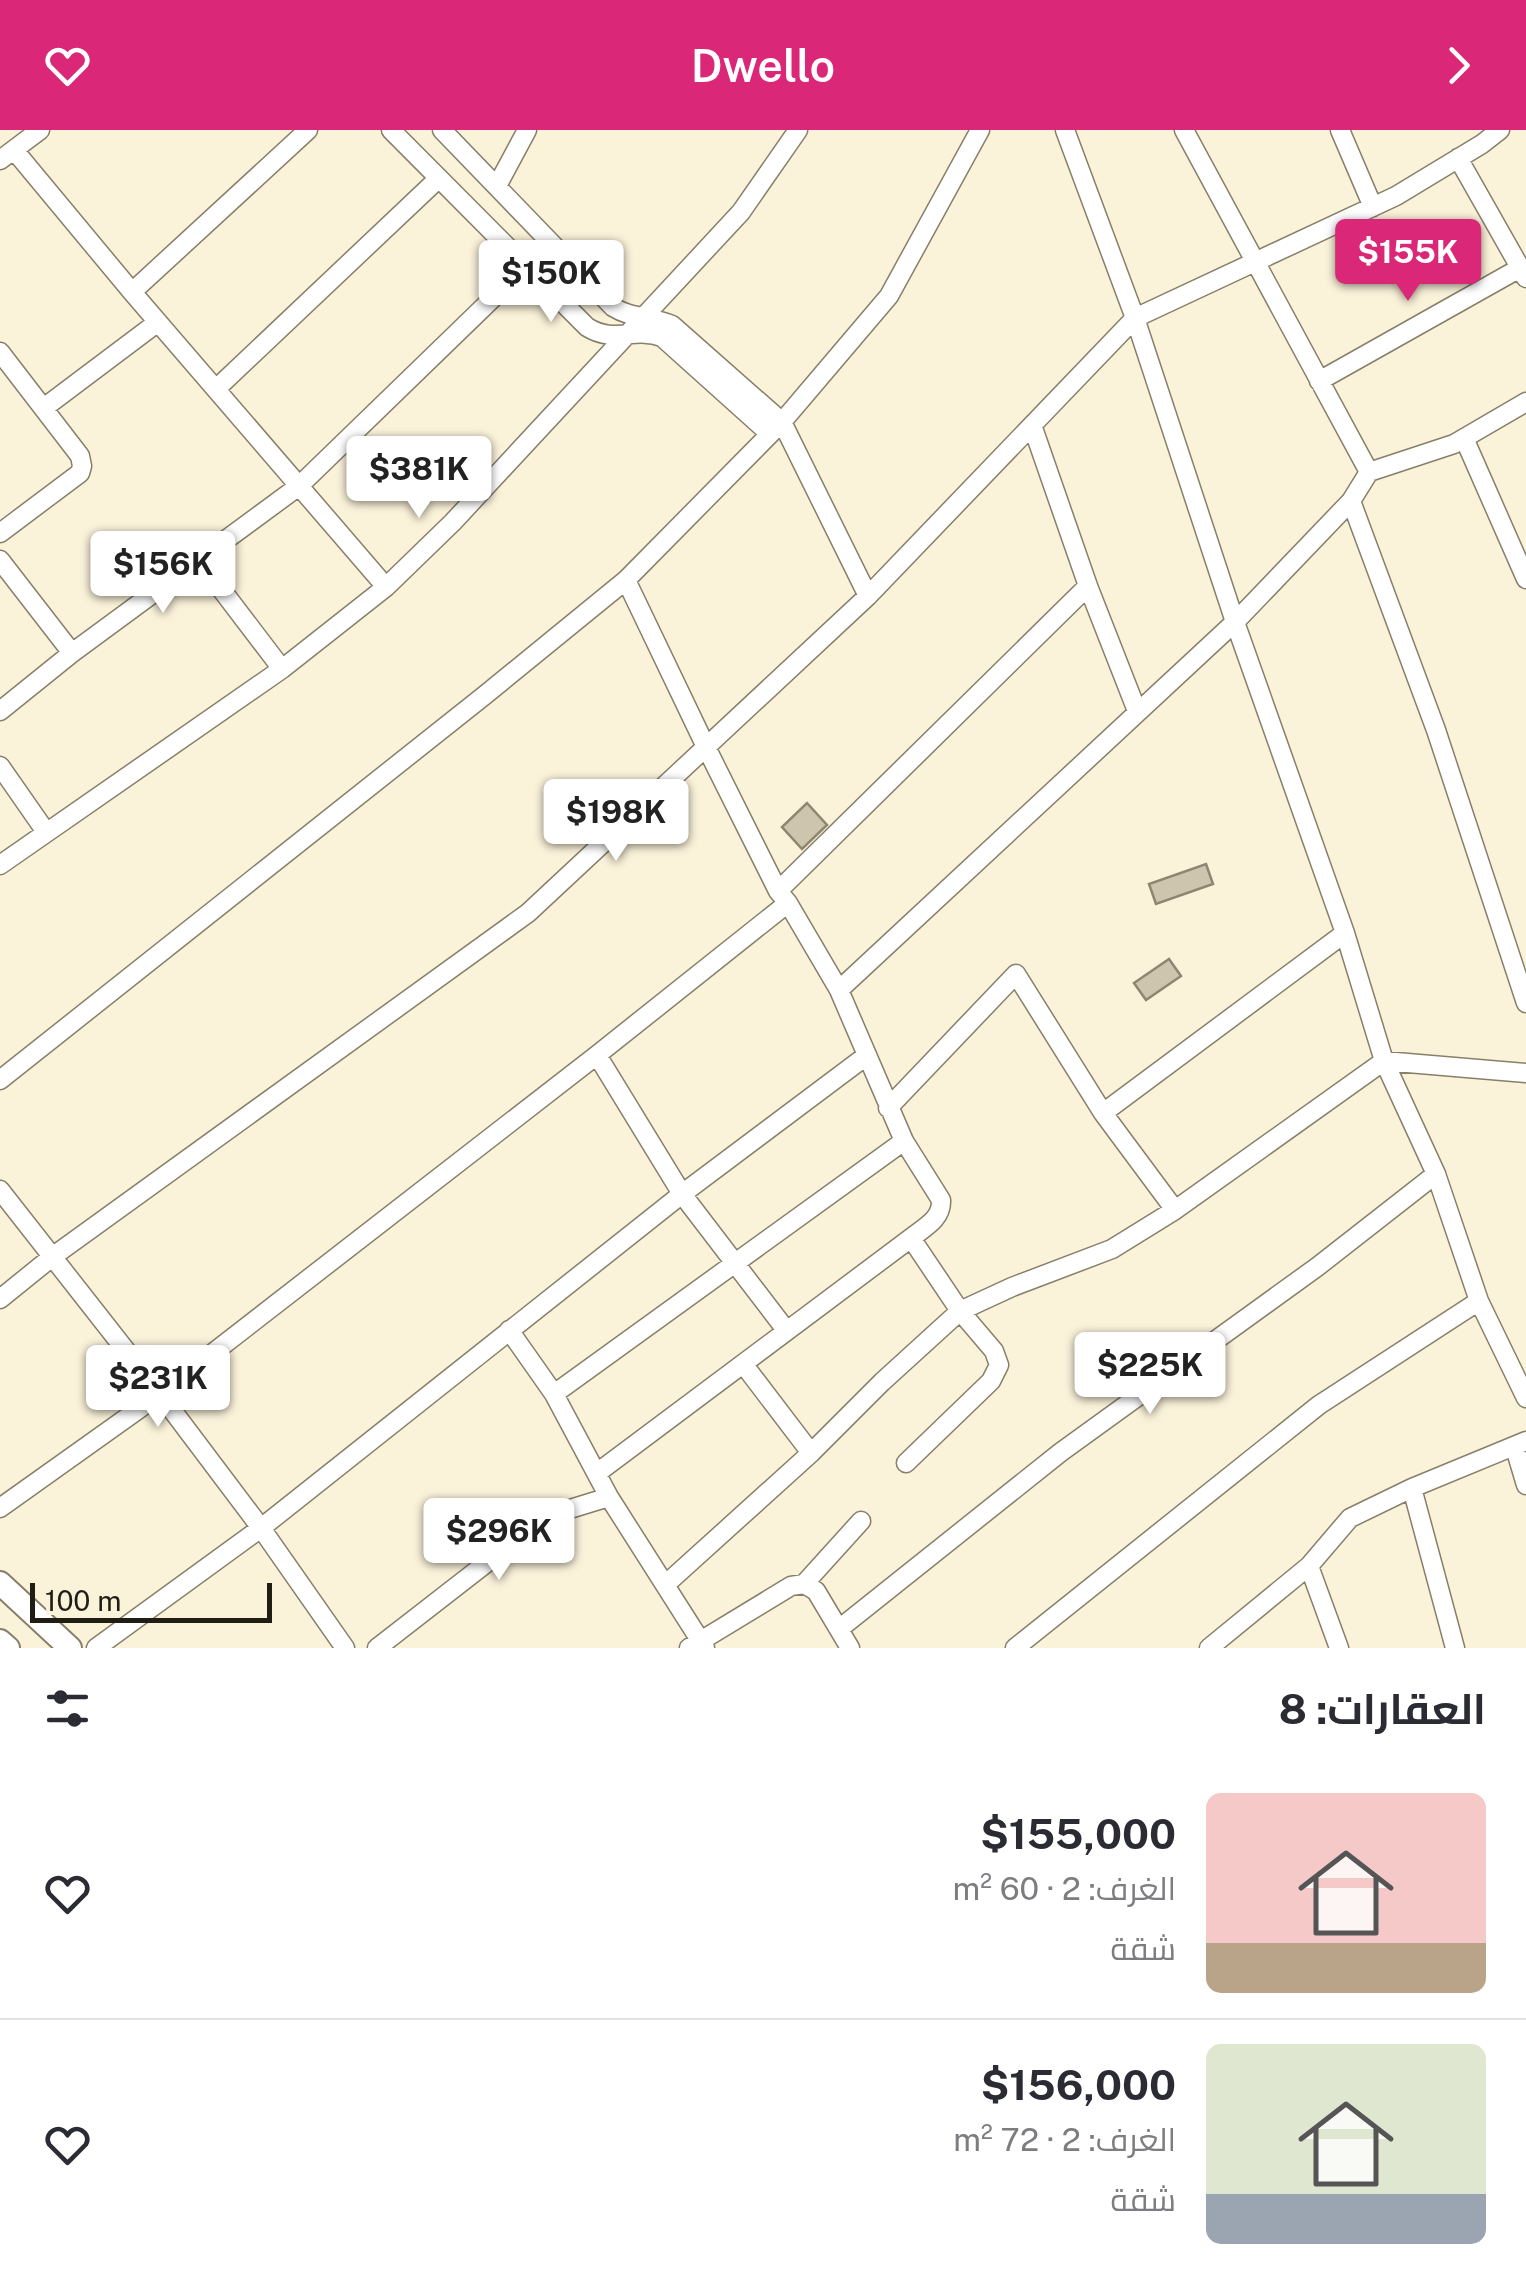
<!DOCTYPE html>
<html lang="ar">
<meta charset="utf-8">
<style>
:root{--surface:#fff;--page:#f2f2f3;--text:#2b2b33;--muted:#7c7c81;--line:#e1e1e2;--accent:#db2777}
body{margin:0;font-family:"Public Sans",Cairo,sans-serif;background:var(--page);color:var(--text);direction:rtl;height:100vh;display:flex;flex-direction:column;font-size:38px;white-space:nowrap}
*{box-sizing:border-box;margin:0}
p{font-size:32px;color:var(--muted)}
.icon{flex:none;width:55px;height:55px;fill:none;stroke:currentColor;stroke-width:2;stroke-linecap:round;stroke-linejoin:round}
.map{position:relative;height:1518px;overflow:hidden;direction:ltr}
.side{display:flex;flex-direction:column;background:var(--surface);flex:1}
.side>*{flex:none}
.scale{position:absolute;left:30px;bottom:25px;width:242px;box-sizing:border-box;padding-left:10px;border:5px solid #201d14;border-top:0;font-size:28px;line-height:35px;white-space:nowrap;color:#201d14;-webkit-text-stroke:8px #fbf2da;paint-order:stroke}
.price{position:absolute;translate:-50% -85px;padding:0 22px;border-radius:10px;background:#fff;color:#222;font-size:32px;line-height:65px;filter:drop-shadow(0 2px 5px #0008)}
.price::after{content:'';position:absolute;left:50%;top:60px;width:30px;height:22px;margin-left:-15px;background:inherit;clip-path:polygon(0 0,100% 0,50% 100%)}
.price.current{background:var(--accent);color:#fff}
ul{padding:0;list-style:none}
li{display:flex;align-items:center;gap:30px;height:250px;padding:0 40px}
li+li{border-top:2px solid var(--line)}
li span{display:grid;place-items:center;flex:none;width:280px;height:200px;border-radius:15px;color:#555}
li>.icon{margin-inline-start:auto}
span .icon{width:120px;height:120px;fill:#fffc;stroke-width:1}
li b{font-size:42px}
h2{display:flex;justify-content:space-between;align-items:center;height:120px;padding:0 40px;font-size:42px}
header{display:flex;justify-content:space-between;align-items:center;height:130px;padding:0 40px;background:var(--accent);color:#fff;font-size:45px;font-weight:600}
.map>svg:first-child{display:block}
.building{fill:#cdc5ad;stroke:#8d8670;stroke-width:2.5}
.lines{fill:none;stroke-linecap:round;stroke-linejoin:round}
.minor-casing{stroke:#877f69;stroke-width:21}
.major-casing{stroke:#877f69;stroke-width:26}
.minor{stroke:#fff;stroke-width:18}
.major{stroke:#fff;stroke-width:22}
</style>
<header><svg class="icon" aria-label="forward" viewBox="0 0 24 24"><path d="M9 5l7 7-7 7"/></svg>Dwello<svg class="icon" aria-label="heart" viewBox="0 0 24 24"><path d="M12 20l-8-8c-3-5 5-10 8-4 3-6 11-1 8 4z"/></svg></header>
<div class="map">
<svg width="1526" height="1518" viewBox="0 0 1526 1518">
<rect width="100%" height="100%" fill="#fbf2da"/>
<!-- building -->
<path class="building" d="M807 673 827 695 802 719 782 697Z
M1206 734 1213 754 1156 774 1149 754Z
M1169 829 1181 846 1146 870 1134 853Z"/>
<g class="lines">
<defs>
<path id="minor" d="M391 0 587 197C614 214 634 197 662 207L770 304
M442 0 613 177C632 189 652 186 672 195L782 292 868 466
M1065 0 1135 188 1235 492 1345 803 1384 931 1436 1044 1479 1171 1526 1268
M1184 0 1369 342
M1340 0 1373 77
M14 20 132 162 386 457
M1458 28 1526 148
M0 30 40 0
M497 56 527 0
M132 162 308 0
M0 222 80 326 82 336 80 343 0 403
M1319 251 1520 138
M216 259 439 48
M45 277 158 192
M1032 295 1088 456 1137 581
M1464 308 1526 449
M1351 371 1436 600 1526 873
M0 430 72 523
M199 430 282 539
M0 581 72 523 299 356 525 137
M0 636 46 702
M0 735 282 539 386 457 453 392 741 82 798 0
M778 761 1088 456
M839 860 1235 492 1351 371 1369 342 1454 314 1526 272
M597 925 682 1064 786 1200
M0 950 485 565 626 450 782 292 889 166 980 0
M888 978 1016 844 1103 983 1175 1080
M1103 983 1345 803
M0 1060 160 1264 261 1398 345 1518
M0 1169 52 1127 528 783 868 466 1135 188 1396 66 1482 14 1500 0
M509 1200 554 1264 609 1367 705 1518
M744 1235 811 1323
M554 1264 904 1011
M1515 1318 1526 1355
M906 1333 991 1251 999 1235 994 1221 960 1181 911 1108
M597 1343 911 1108C925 1097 942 1089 941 1070L904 1011 839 860 788 773 778 761 706 617 626 450
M1412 1358 1455 1518
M0 1378 160 1264 597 925 788 773
M1309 1436 1339 1518
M804 1454 816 1461 850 1518
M665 1455 811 1323 882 1252 960 1181 1012 1157 1112 1119 1175 1080 1384 931 1526 943
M839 1499 1061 1322 1317 1137 1436 1044
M96 1518 261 1398 682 1064 866 926
M377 1518 547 1386 609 1367
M689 1518 791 1456 804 1454 861 1391
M1015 1518 1319 1275 1479 1171
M1209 1518 1309 1436 1350 1388 1412 1358 1526 1311"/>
<path id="major" d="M0 1453 70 1518
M0 1511 8 1518"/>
</defs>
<!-- minor casing -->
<use href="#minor" class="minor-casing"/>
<!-- major casing -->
<use href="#major" class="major-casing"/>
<!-- minor -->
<use href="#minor" class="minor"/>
<!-- major -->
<use href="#major" class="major"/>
</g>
</svg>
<div class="scale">100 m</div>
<b class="price current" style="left:1408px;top:174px">$155K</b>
<b class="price" style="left:551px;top:195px">$150K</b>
<b class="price" style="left:419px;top:391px">$381K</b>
<b class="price" style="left:163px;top:486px">$156K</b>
<b class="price" style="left:616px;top:734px">$198K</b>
<b class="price" style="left:1150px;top:1287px">$225K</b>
<b class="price" style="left:158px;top:1300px">$231K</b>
<b class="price" style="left:499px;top:1453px">$296K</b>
</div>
<section class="side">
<h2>العقارات: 8<svg class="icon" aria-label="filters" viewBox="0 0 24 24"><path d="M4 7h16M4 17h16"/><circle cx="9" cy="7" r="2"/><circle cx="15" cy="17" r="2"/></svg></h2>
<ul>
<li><span style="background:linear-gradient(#f6c9c9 75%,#b9a48a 0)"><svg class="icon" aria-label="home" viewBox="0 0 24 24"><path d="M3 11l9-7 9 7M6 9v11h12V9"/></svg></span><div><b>$155,000</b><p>الغرف: 2 · 60 m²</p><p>شقة</p></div><svg class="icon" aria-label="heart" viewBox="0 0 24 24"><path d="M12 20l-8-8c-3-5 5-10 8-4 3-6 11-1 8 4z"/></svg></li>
<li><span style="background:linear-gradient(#dfe7d0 75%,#9aa5b1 0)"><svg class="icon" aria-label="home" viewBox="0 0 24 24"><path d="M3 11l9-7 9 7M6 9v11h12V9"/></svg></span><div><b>$156,000</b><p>الغرف: 2 · 72 m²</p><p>شقة</p></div><svg class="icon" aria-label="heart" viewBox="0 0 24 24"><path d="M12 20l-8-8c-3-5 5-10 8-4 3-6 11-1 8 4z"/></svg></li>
</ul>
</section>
